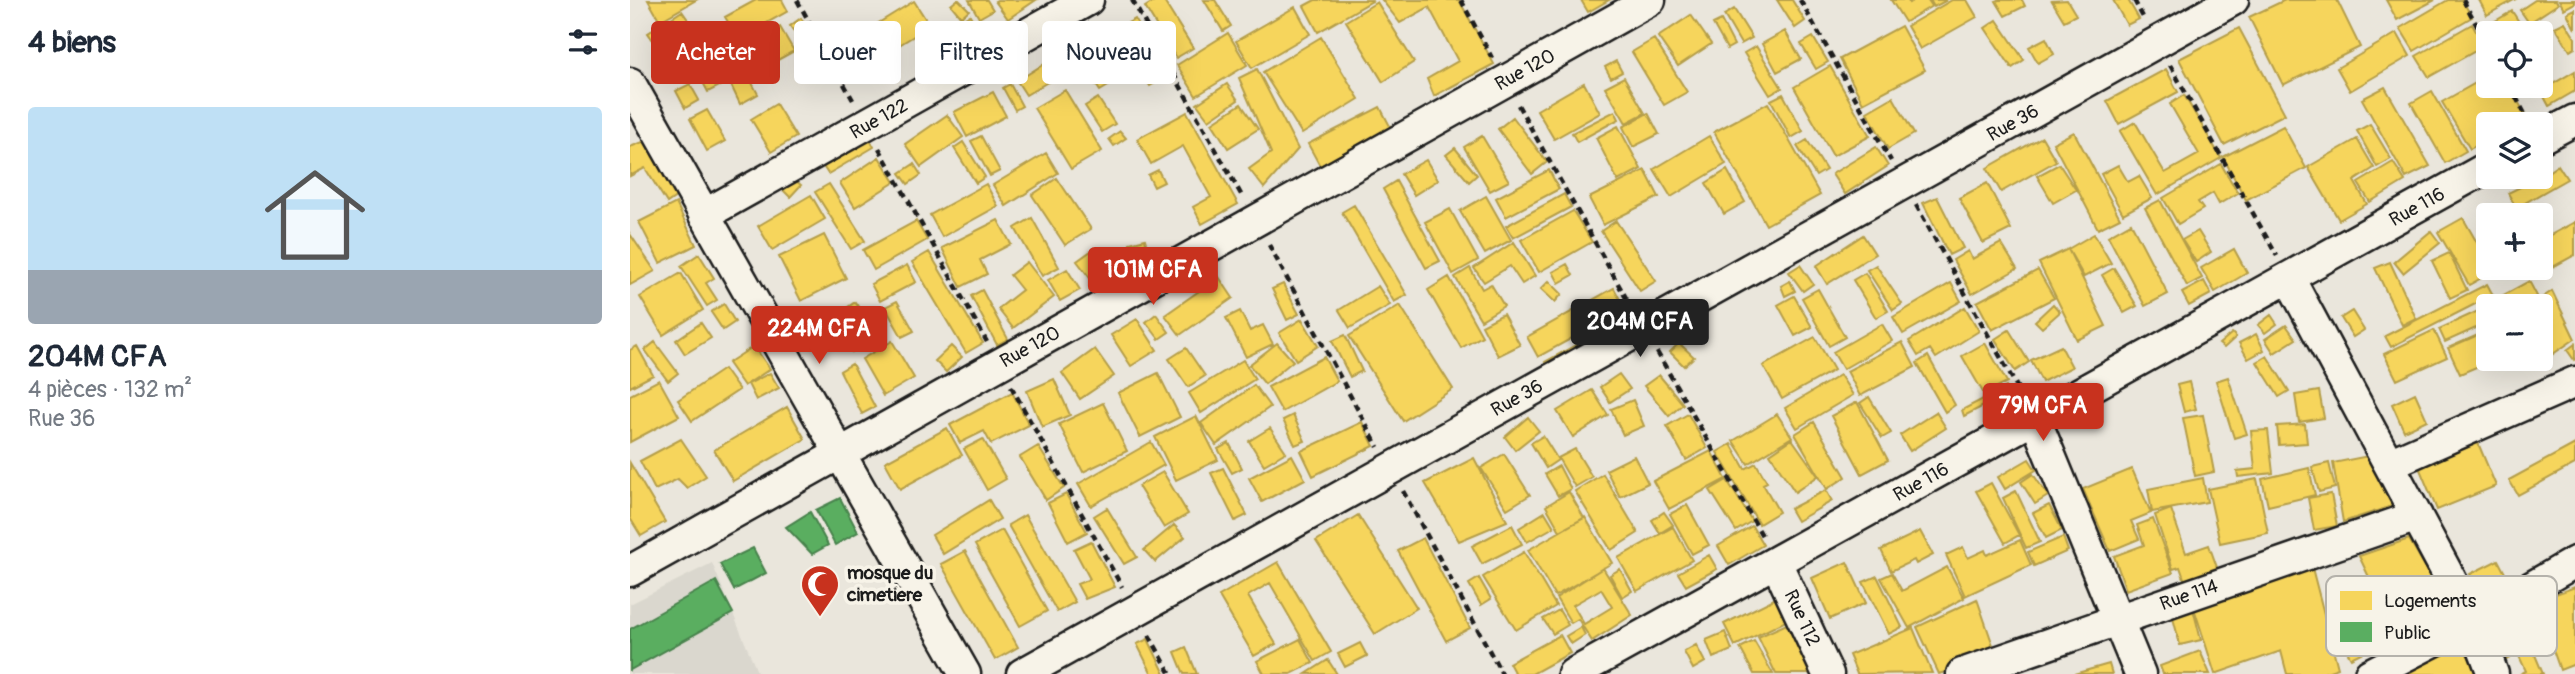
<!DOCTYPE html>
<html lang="fr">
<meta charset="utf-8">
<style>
:root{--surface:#fff;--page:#f2f2f3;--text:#1f2937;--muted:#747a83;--line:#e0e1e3;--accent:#c8321e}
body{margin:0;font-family:Pangolin,sans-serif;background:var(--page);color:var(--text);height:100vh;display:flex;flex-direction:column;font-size:26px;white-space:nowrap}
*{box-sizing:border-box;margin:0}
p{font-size:23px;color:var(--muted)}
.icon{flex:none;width:38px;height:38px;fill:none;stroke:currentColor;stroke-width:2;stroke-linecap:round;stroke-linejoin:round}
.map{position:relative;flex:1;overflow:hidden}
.sheet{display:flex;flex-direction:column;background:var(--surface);width:630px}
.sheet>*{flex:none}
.top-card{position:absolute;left:21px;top:21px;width:665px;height:63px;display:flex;gap:14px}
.controls{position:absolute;left:1846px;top:21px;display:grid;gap:14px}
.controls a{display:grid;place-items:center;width:77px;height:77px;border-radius:7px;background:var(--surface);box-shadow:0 7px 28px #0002;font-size:35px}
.price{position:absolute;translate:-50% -60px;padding:0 16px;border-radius:7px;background:var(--accent);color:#fff;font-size:23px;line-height:46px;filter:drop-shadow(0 2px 4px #0008)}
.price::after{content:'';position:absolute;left:50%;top:42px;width:21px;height:16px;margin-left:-10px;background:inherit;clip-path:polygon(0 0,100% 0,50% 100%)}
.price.selected{background:#222;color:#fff}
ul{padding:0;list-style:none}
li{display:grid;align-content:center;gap:14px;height:371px;padding:0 28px}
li+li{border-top:2px solid var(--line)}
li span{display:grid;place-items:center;height:217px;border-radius:7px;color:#555}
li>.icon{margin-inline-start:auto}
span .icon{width:126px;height:126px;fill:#fffc;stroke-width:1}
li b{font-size:30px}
h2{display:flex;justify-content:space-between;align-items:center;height:84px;padding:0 28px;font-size:30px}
.pill{padding:0 24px;border-radius:7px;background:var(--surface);box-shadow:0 7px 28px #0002;font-size:24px;line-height:63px}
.pill.selected{background:var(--accent);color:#fff}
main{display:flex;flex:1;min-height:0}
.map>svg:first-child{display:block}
.built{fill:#dad7ce}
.homes{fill:#f6d55c;stroke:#b59e49;stroke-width:2;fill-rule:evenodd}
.public{fill:#5aae61;stroke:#47824c;stroke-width:2}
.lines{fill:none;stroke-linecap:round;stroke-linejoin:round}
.minor-casing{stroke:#1c1c1c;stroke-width:35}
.path{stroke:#1c1c1c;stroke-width:4.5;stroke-dasharray:7 5;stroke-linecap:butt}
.minor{stroke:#f7f3e8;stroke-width:30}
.labels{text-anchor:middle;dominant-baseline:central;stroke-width:7;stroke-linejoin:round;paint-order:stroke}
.street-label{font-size:19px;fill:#1c1c1c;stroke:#f7f3e8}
.poi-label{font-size:19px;font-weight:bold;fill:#1c1c1c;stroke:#f7f3e8;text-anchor:start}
.key{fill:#f7f3e8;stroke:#b5b2ab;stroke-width:2}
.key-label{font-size:19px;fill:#1c1c1c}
</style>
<main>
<section class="sheet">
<h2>4 biens<svg class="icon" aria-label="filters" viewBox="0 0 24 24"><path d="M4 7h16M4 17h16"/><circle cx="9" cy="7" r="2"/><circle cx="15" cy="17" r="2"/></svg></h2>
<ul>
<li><span style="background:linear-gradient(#bfe0f5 75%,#9aa5b1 0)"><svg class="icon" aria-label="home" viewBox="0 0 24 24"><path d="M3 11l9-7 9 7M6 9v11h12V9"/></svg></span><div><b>204M CFA</b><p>4 pièces · 132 m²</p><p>Rue 36</p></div></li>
</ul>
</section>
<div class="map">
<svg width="1945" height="674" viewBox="0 0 1945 674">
<rect width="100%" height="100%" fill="#eae6dc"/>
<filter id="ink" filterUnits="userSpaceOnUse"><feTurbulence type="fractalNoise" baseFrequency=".0143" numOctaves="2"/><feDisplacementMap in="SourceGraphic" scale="14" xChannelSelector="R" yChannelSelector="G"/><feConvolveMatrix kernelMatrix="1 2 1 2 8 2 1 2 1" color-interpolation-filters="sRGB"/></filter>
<g filter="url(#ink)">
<!-- built -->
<path class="built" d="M82 563 128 674H0V604Z"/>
<!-- homes -->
<path class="homes" d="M18 0H66L30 21Z
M126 0H152L158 11 108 39 95 17Z
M327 0H329L339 10 331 17 321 5Z
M339 0H357L363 10 349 18Z
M367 0H406L378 19 365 1Z
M526 0H533L563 48 546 58 515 7Z
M574 0H585L601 26 593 31Z
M685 0H741L742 1 688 32 674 6Z
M752 0H829L864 64 804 96 797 79 828 61 799 7 770 23Z
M951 0H979L958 12Z
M1147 0H1162L1175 21 1165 28Z
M1261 0H1278L1279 3 1284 0H1298L1302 6 1275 22Z
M1300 0H1317L1304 7Z
M1322 0H1337L1347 17 1290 49 1277 26Z
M1369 0H1392L1395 6 1375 16 1366 1Z
M1437 0 1446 15 1434 21 1422 1Z
M1483 0H1498L1509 19 1497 25Z
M1655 0H1707L1730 47 1653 85 1619 17Z
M1756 0H1805L1767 20Z
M1818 0H1832L1842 17 1784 51 1770 28Z
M1849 0H1884L1857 15Z
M1905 0H1926L1928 4 1899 23 1890 10Z
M1929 0H1945V3L1934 9Z
M284 1 300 26 224 73 208 48Z
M747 2 784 62 753 82 716 21Z
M665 7 680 34 622 68 606 41Z
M1104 9 1122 38 1111 44 1094 15Z
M1945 9V29L1937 13Z
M52 11 61 24 27 46 18 33Z
M1882 11 1896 33H1869L1862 23Z
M340 15 348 30 343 33 335 18Z
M1061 15 1081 44 1048 66 1028 37Z
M171 18 186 40 175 47 160 26Z
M505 19 527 57 507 68 485 30Z
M1091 20 1104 45 1097 49 1083 24Z
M1367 20 1394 60 1382 68 1355 28Z
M1935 22 1945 38V48L1940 51 1925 27Z
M90 24 101 45 62 65 51 44Z
M1842 24 1854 46 1799 77 1786 56Z
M1271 26 1295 70 1233 103 1210 59Z
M150 27 164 51 124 73 111 50Z
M1609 28 1655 114 1594 145 1549 59Z
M1155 31 1171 59 1147 72 1132 44Z
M598 33 617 65 566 96 547 65Z
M1767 33 1780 56 1720 91 1707 68Z
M691 37 729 99 672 134 633 72Z
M1183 37 1198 62 1186 69 1171 44Z
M1416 38 1424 54 1408 63 1399 47Z
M1024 39 1057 92 1034 105 1002 52Z
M453 42 480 85 470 91 443 49Z
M1126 46 1152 88 1140 95 1114 53Z
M105 51 128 94 110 104 99 81 78 92 67 71Z
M422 59 431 74 396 95 387 81Z
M531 61 539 75 520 86 511 71Z
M986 61 992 72 981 78 975 67Z
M1200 66 1240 136 1203 156 1164 87Z
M627 69 668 149 634 188 619 169 641 153 609 78Z
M1536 69 1548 92 1489 124 1477 101Z
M1945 71V91L1919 106 1911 91Z
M1858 76V86H1879L1897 117 1884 124H1858V139L1840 149 1812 102Z
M994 77 1015 113 996 123 975 87Z
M954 83 970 113 924 139 907 110Z
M60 84 69 100 55 108 46 91Z
M380 84 392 106 385 110 373 88Z
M597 84 608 100 579 120 567 104Z
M1755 87 1800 166 1776 178 1732 99Z
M435 90 472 151 441 169 404 108Z
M1802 91 1836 151 1815 163 1781 103Z
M363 92 376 116 337 137 324 112Z
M1153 94 1173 131 1161 138 1141 100Z
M1554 95 1591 158 1527 195 1490 131 1505 122 1535 173 1569 154 1540 104Z
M1263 97 1284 134 1258 149 1237 112Z
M468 98 485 124 472 132 455 106Z
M1138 103 1190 195 1136 225 1084 132Z
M146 104 166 137 141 152 121 119Z
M611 104 628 129 598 148 582 123Z
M750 107 761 128 690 166 678 144Z
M77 110 95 141 77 151 60 119Z
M985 111 989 119 947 142 942 133Z
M557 112 608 204 572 224 563 207 581 197 553 146 521 164 507 139Z
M1018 113 1029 134 1003 147 993 127Z
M317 115 333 137 291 167 275 144Z
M883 117 917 162 902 174 868 129Z
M1740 124 1761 159 1747 167 1727 131Z
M988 126 1011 169 988 181 966 138Z
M1653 126 1676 168 1616 200 1593 157Z
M490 131 496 138 484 146 479 139Z
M1444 132 1490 218 1468 229 1423 143Z
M236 133 244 147 198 174 189 160Z
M351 136 370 171 360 176 341 141Z
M852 136 879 181 860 191 834 147Z
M1079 136 1096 164 1041 197 1024 169Z
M1412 137 1426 161 1371 192 1357 168Z
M1727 139 1744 168 1724 181 1737 204 1709 220 1678 167Z
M18 140 50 194 37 203 15 168 0 176V147Z
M1177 140 1196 170 1186 176 1167 146Z
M333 142 355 177 346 183 324 148Z
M1246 147 1258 166 1215 194 1202 174Z
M825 148 847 175 839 182 816 155Z
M416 153 428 173 376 206 363 185Z
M249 157 265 182 225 207 210 183Z
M796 160 808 180 784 195 771 174Z
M1763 162 1775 181 1740 202 1728 183Z
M284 164 291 175 278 184 270 173Z
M1429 164 1446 190 1423 203 1407 176Z
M1591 164 1608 193 1589 204 1583 193 1568 202 1573 209 1548 224 1533 198Z
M1488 165 1498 182 1509 176 1522 198 1493 214 1471 174Z
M1928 165 1937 179 1886 208 1878 193 1911 177Z
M528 170 534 182 524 187 518 175Z
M919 170 929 189 876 217 866 198Z
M1015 170 1029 197 973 225 959 198Z
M1097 170 1115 202 1094 214 1076 183Z
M427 178 461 229 435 245 402 195Z
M164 179 171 185 160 197 153 190Z
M766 181 810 261 796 268 753 189Z
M1357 183 1381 229 1353 243 1329 198Z
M199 184 235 241 221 249 185 192Z
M356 184 368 206 312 237 300 215Z
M934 194 941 207 883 238 876 226Z
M181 195 195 219 142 250 128 226Z
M856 196 881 240 855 254 830 211Z
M1307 197 1333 248 1319 255 1293 203Z
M1530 200 1572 278 1557 286 1515 208Z
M46 203 66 245 30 263 9 222Z
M724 205 777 295 764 302 712 212Z
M820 209 848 260 823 274 795 222Z
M943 211 962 242 909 272 891 240Z
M402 218 429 267 412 276 385 228Z
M1833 218 1858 262V268H1862L1864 271 1839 285 1808 232Z
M368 220 381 244 350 260 357 274 331 287 312 248Z
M286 221 297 240 244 270 233 250Z
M986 221 1026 281 1010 291 971 231Z
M1945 222V255L1908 275 1905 268H1911V240Z
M1501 223 1538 294 1515 306 1478 236Z
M1568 231 1581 252 1566 262 1552 240Z
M1801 231 1810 243 1773 273 1764 262Z
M0 234 25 271 0 285Z
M1464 234 1481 263 1454 277 1438 249Z
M194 235 216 278 171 301 149 257Z
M1233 235 1245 254 1197 284 1186 266Z
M515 239 522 268 507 272 500 243Z
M884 242 905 276 892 284 880 266 854 282 844 268Z
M1371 243 1387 269 1342 294 1323 260 1338 251 1342 259Z
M1438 249 1476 326 1447 340 1409 263Z
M1604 249 1617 273 1585 292 1571 268Z
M461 251 480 276 466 286 447 261Z
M299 252 353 343 336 353 282 262Z
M1819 253 1837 290 1820 298 1802 261Z
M69 254 84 278 76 283 87 300 77 306 51 266Z
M397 262 424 297 383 328 368 309 392 290 380 275Z
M1760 262 1786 318 1772 325 1745 268Z
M937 264 943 275 929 283 923 272Z
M277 265 286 282 250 301 241 284Z
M1170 265 1183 284 1173 291 1159 272Z
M1246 265 1272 304 1263 310 1237 270Z
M840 268 852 289 861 284 874 306 851 320 825 277Z
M1484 268 1507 306 1494 313 1472 275Z
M437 269 450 290 430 301 418 280Z
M1408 270 1424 298 1362 330 1347 302Z
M51 273 73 310 33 335 10 297Z
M1235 273 1258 311 1246 318 1223 280Z
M589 277 603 298 550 335 535 315Z
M819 277 852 336 831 348 798 290Z
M919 281 932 294 925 302 911 289Z
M1160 281 1165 291 1155 296 1151 286Z
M1574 281 1581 294 1559 306 1552 293Z
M1899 281 1907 296 1889 306H1858V324L1850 308Z
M1321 283 1331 301 1273 334 1263 317Z
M653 284 669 314 657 320 642 289Z
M1857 284 1863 295 1761 347 1755 336Z
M748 286 760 305 720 328 709 310Z
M984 288 995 309 908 357 897 337Z
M1188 289 1215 337 1199 346 1172 298Z
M352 290 378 339 367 345 341 296Z
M1922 291 1945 339 1920 356 1911 338V306H1900Z
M1164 296 1182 327 1165 336 1148 305Z
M267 301 284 331 272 337 255 307Z
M225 302 248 334 222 352 199 321Z
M94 304 105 322 93 330 81 312Z
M1423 304 1430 312 1412 328 1405 321Z
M770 305 823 389 773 421 719 336Z
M1335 307 1349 331 1306 358 1300 349 1288 356 1279 341Z
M610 311 620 331 633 325 643 344 616 357 596 318Z
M1722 311 1734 330 1723 337 1711 318Z
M1848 311 1855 324 1815 342 1809 329Z
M526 314 539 332 529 339 516 322Z
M873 314 890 345 868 356 852 325Z
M1641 315 1647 324 1635 333 1628 325Z
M995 318 1000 328 920 372 915 362Z
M507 319 527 350 501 366 481 335Z
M672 319 688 346 666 360 649 333Z
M71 323 81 338 55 354 46 340Z
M1252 324 1262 341 1213 369 1203 352Z
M1656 325 1666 339 1644 353 1635 339Z
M1379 330 1399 362 1385 371 1365 339Z
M1804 330 1817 357 1767 380 1754 354Z
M1857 331 1858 359H1865L1830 374 1818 348Z
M1602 333 1606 337 1594 348 1589 344Z
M1626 334 1634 350 1618 359 1609 343Z
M715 335 732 371 720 377 702 341Z
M1185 337 1204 370 1152 399 1133 366Z
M262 341 284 378 253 396 232 359Z
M25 342 48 373 38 381 15 350Z
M1272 342 1285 367 1230 396 1217 371Z
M647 343 663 361 635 384 619 365Z
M1049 343 1064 357 1054 366 1040 352Z
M1355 343 1377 382 1354 394 1332 356Z
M1945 344V359L1944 360 1937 350Z
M7 346 23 375 0 387V350Z
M124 346 140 369 114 386 98 363Z
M321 346 332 357 316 372 305 361Z
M1431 346 1442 367 1412 382 1401 360Z
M556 348 575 376 558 387 539 359Z
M465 349 484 376 450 399 432 373Z
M1298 356 1325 405 1315 412 1287 363Z
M1637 356 1659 391 1649 397 1627 362Z
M694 357 707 381 652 412 638 387Z
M613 360 625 379 571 413 559 393Z
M222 364 245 407 232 414 210 371Z
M94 369 109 390 62 421 48 400Z
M140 373 149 388 126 400 118 384Z
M528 373 550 417 510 437 488 393Z
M989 374 1000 389 980 402 970 387Z
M1029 375 1053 404 1039 416 1014 386Z
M1210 375 1223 395 1167 428 1155 408Z
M1598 377 1617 434 1604 438 1586 381Z
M424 379 440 415 412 427 397 391Z
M29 380 49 416 0 442V395Z
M1559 382 1566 409 1554 412 1547 385Z
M624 385 640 407 586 445 571 423Z
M1376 387 1379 393 1334 416 1332 410Z
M962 390 978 415 943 437 927 411Z
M1689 391 1694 418 1669 422 1665 395Z
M382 392 399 425 361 444 354 431 330 443 320 425Z
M1785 393 1797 420 1774 431 1762 404Z
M1239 397 1261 433 1252 438 1230 403Z
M1003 400 1014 426 993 435 981 409Z
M1227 402 1258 460 1232 474 1201 416Z
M473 403 497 451 453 472 429 424Z
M157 407 175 439 103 481 84 450Z
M1306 412 1316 428 1280 451 1270 435Z
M1058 414 1077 448 1056 460 1037 426Z
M1147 414 1162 437 1118 464 1103 441Z
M663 415 675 441 665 445 653 420Z
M1573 415 1584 472 1565 476 1553 418Z
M566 416 588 460 546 480 525 437Z
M898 417 909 431 885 450 875 437Z
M732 422 744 446 683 476 671 451Z
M1184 422 1216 477 1197 489 1165 434Z
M1675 424 1677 443 1649 445 1647 426Z
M317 428 332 455 270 489 255 462Z
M640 428 656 452 634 465 619 441Z
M1638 430 1643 473 1608 477 1607 471 1625 469 1621 431Z
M913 436 928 460 916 468 901 443Z
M51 439 76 476 57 488 48 479 25 490 10 461Z
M353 439 376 479 357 490 334 449Z
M1162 439 1188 476 1165 492 1140 454Z
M521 442 534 465 461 506 448 484Z
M599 443 612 468 602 473 588 449Z
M1848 443 1866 486 1807 510 1789 467Z
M1101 444 1115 469 1126 463 1137 482 1133 484 1149 512 1129 524 1087 452Z
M1945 444V464L1888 495 1879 480Z
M408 446 434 488 416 500 390 457Z
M945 449 962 477 945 487 928 458Z
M1081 451 1096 479 1039 509 1023 481Z
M874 454 900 495 877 509 851 468Z
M662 455 675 479 632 502 619 478Z
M1004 456 1018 483 990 497 976 470Z
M1738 456 1765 505 1713 522 1703 463Z
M844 458 877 521 829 541 795 483Z
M1399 459 1406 470 1375 489 1368 477Z
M0 463 35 522 11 536 0 518Z
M1699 463 1705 488 1689 492 1682 467Z
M929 466 941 489 928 496 915 474Z
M593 468 617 515 605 521 581 473Z
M1679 468 1685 495 1638 506 1632 479Z
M1502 469 1521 513 1501 521 1509 539 1480 551 1453 489Z
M533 472 558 514 534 528 508 486Z
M973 474 1008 533 981 550 945 491Z
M1403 474 1418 496 1405 504 1391 482Z
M1573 478 1577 502 1522 512 1518 489Z
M1627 479 1638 533 1590 543 1578 489Z
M1097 480 1122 521 1106 531 1080 490Z
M1361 483 1389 535 1375 543 1346 491Z
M1196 490 1202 501 1167 521 1160 509Z
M1386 491 1410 542 1396 548 1373 498Z
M939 492 954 518 930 531 916 506Z
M436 494 457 532 438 542 418 503Z
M1701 494 1707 526 1684 530 1678 498Z
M359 500 370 519 313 554 302 535Z
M1057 505 1079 545 1062 554 1040 514Z
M1419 505 1432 530 1416 538 1403 513Z
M477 508 507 557 494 564 464 516Z
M1541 509 1556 553 1579 545 1589 573 1556 584 1550 567 1543 569 1525 515Z
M915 512 924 527 897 542 889 528Z
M1034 512 1043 525 1030 533 1022 520Z
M395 515 445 602 427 612 378 525Z
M728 515 787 608 745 634 686 541Z
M955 517 982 563 925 596 898 550Z
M1523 519 1543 573 1496 590 1484 556 1514 545 1507 525Z
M544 525 555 537 525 562 514 550Z
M882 525 892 544 852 564 842 546Z
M1122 526 1133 545 1099 565 1088 546Z
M1043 527 1062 560 1007 591 988 558Z
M372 530 417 611 390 626 345 545Z
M1290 531 1303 555 1286 564 1284 560 1261 571 1251 550Z
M1433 537 1438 551 1404 566 1398 552Z
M793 538 840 628 816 641 768 551Z
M1779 539 1818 606 1767 636 1729 556Z
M1390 540 1401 565 1335 596 1316 555 1333 547 1338 558 1355 550 1357 555Z
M461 541 485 587 455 599 447 584 460 579 444 549Z
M335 551 388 647 365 660 311 564Z
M894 552 926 606 886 630 853 577Z
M1079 555 1087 569 1056 586 1048 573Z
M1868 560 1876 575 1847 589 1840 574Z
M648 562 701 652 685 661 640 583 618 596 646 644 624 656 589 596Z
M1217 562 1236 603 1200 619 1182 578Z
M1681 564 1708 668 1691 674H1657L1651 651 1585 674 1564 608 1632 586 1631 582Z
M1317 567 1334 598 1279 628 1251 578 1262 573 1272 591Z
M973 568 1002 615 962 641 948 619 941 623 926 598ZM971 589 982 607 954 624 943 605Z
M990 569 1002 591 992 597 980 575Z
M1247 576 1272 627 1259 634 1233 582Z
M849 578 861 599 851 605 839 584Z
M1945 587V664L1930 670 1906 601Z
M1150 596 1162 618 1105 646 1094 624Z
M1347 599 1366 654 1309 674 1287 627Z
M1563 609 1571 640 1550 645 1542 614Z
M929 610 938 625 923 634 913 619Z
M1875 621 1890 653 1876 660 1861 628Z
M1159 623 1183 671 1177 674H1146L1128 637Z
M951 627 955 635 941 644 936 636Z
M1283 628 1302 673 1227 674 1219 655Z
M1736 630 1745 646 1721 658 1712 643Z
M1095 632 1102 650 1083 658 1076 640Z
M930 635 940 653 902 674H885L879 663Z
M518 639 535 674H522L507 644Z
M670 639 683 663 661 674H634L627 661Z
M1124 641 1143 674H1124L1110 648Z
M1830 641 1848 674H1770Z
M730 643 737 656 715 667 708 654Z
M1066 645 1075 662 1063 669 1054 652Z
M556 647 567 674H554L545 652Z
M1903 650 1913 674H1890L1896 671 1889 656Z
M1570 651 1580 674H1533L1530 666Z
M698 660 707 674H676Z
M1479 664 1482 674H1444Z"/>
<!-- public -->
<path class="public" d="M210 498 228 532 205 545 186 510Z
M180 512 198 545 182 554 156 527Z
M123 548 136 573 104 590 90 564Z
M86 581 103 613 0 670V629Z"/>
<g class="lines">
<defs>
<path id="minor" d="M0 83 335 674
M1911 138 1945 120
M74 215 458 0
M1659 278 1843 621 1863 674
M1405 419 1510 674
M1759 464 1945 382
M1146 562 1198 674
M0 571 1020 0
M392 674 1603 0
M943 674 1858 167
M1332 674 1787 516
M1740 674 1843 621 1945 562"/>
</defs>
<!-- minor casing -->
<use href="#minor" class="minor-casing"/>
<!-- path -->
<path class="path" d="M167 0 223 100
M502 0 613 198
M831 0 862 58
M1170 0 1261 161
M1504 0 1515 21
M1833 0 1858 46
M1540 65 1647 256
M1880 86 1896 116
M888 105 1000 305
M249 148 357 342
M1286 205 1392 396
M639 245 748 447
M1027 352 1134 539
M381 386 492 587
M773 491 872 674
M519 635 541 674"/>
<!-- minor -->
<use href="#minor" class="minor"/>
</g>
</g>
<!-- icons -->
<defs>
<symbol id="mosque-pin" viewBox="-11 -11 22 30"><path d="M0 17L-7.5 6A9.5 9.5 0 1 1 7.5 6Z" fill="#c8321e" stroke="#f7f3e8"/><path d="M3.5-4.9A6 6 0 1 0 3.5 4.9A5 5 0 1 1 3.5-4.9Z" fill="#fff"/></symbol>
</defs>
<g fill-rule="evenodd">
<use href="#mosque-pin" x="168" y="562" width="44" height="60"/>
</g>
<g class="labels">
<!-- street labels -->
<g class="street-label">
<text transform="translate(895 70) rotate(-29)">Rue 120</text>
<text transform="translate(249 119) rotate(-29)">Rue 122</text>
<text transform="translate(1383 123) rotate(-29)">Rue 36</text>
<text transform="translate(1787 207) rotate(-29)">Rue 116</text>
<text transform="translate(400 347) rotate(-29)">Rue 120</text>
<text transform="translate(887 398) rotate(-29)">Rue 36</text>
<text transform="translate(1291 482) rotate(-29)">Rue 116</text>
<text transform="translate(1559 595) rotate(-19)">Rue 114</text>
<text transform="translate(1172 618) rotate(65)">Rue 112</text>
</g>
<!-- poi labels -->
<g class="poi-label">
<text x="217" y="573">mosque du<tspan x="217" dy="22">cimetiere</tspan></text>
</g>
</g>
<!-- legend -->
<rect x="1696" y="576" width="231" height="80" rx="10" class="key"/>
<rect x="1710" y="591" width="32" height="19" fill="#f6d55c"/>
<rect x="1710" y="622" width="32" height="20" fill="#5aae61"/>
<g class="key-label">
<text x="1754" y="607">Logements</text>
<text x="1754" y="639">Public</text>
</g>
</svg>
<div class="controls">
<a><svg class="icon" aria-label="locate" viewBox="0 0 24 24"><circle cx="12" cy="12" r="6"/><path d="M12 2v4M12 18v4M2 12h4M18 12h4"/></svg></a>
<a><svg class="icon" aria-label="layers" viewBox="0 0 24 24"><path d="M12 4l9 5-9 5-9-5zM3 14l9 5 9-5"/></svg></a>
<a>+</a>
<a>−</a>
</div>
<b class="price" style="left:523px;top:307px">101M CFA</b>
<b class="price selected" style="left:1010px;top:359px">204M CFA</b>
<b class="price" style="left:189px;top:366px">224M CFA</b>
<b class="price" style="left:1413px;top:443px">79M CFA</b>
<div class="top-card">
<a class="pill selected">Acheter</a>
<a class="pill">Louer</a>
<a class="pill">Filtres</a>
<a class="pill">Nouveau</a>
</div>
</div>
</main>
